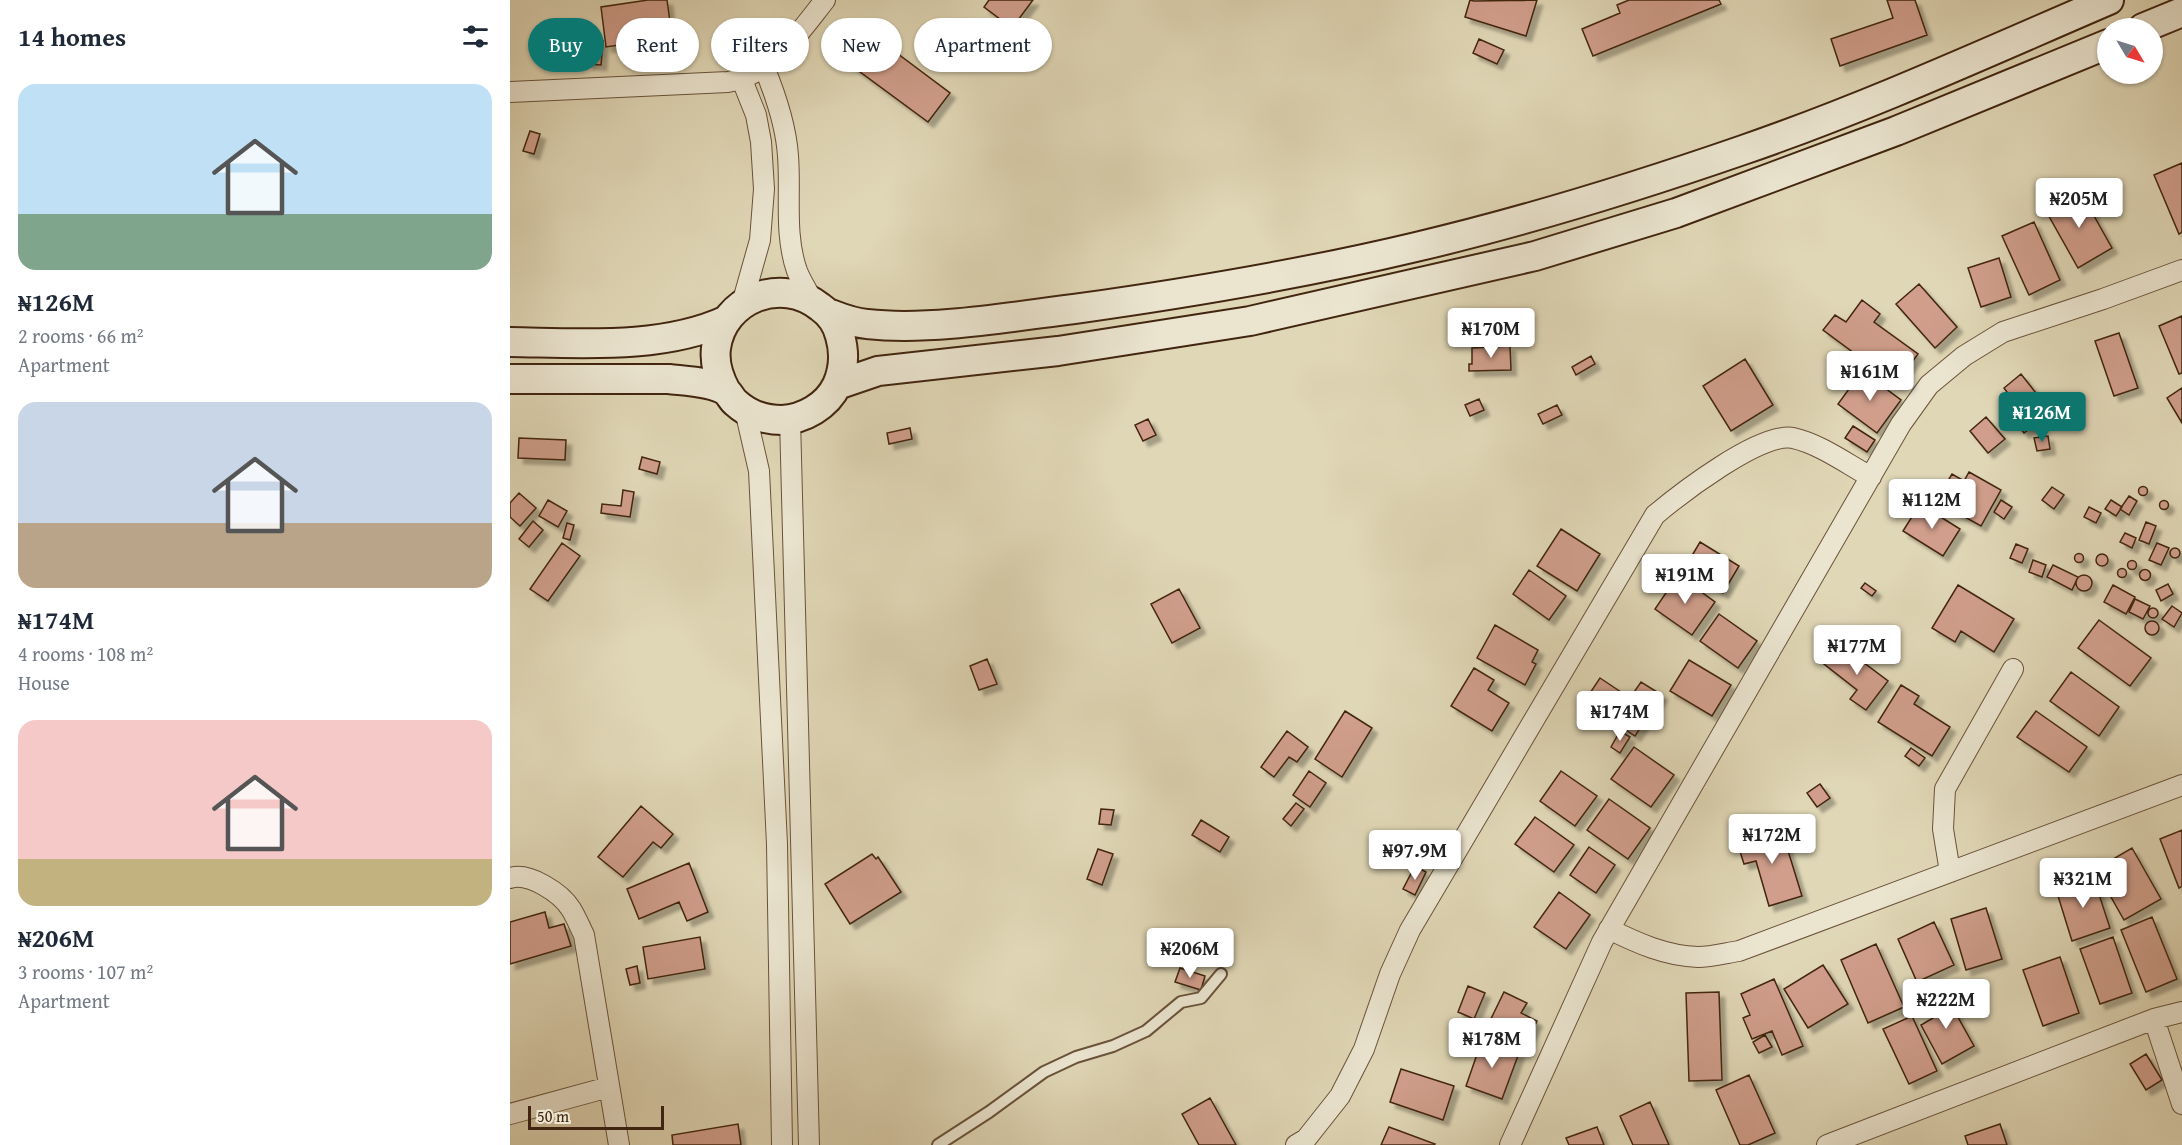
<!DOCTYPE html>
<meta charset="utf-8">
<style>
:root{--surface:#fff;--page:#f2f2f3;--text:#1f2937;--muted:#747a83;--accent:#0f766e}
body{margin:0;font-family:"Gentium Book Plus",serif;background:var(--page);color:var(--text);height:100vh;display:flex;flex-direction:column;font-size:22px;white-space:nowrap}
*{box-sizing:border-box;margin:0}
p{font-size:20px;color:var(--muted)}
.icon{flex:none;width:33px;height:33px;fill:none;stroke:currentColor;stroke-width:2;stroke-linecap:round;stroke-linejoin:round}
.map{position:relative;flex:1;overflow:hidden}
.sheet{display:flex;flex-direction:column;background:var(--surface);width:510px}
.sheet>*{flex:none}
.top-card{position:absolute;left:18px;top:18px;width:570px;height:54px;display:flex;gap:12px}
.needle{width:39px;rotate:128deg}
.fabs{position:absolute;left:1587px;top:18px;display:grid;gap:12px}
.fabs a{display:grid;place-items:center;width:66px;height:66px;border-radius:50%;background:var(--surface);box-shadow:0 2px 4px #0004;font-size:30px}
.scale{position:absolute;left:18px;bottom:15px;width:136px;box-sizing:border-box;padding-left:6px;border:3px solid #422510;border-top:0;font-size:16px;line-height:21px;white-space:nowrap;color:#422510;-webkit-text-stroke:4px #ebe5d0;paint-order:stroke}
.price{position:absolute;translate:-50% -51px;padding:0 14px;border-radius:6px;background:#fff;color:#222;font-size:20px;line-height:39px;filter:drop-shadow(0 2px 3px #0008)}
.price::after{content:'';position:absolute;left:50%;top:36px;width:18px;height:14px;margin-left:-9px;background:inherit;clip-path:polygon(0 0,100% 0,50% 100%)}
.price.selected{background:var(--accent);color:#fff}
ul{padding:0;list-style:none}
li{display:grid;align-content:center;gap:12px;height:318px;padding:0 18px}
li span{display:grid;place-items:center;height:186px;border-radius:18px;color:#555}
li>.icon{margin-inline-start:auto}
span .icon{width:108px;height:108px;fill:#fffc;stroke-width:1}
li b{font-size:26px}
h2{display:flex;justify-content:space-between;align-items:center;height:72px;padding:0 18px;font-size:26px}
.pill{padding:0 21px;border-radius:27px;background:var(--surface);box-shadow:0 2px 4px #0004;font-size:21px;line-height:54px}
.pill.selected{background:var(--accent);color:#fff}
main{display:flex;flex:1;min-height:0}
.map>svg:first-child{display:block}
.building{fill:#d09e8b;stroke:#422510;stroke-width:1.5;filter:url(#shadow)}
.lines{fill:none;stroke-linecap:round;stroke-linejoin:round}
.service-casing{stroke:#6a523a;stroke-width:14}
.minor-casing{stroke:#6a523a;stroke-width:22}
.secondary-casing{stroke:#422510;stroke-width:32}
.service{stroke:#ebe5d0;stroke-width:10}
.minor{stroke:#ebe5d0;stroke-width:20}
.secondary{stroke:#ebe5d0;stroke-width:28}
</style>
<main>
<section class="sheet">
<h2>14 homes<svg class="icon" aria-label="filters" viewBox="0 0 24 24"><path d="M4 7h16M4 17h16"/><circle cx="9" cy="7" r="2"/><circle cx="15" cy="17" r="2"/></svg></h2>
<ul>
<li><span style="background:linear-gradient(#bfe0f5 70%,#7fa58c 0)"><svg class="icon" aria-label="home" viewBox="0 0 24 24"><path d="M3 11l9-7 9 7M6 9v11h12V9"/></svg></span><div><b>₦126M</b><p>2 rooms · 66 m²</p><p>Apartment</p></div></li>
<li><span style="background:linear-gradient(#c9d6e8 65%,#b9a48a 0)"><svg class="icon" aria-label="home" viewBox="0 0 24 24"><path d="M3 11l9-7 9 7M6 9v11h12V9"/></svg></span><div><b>₦174M</b><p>4 rooms · 108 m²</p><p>House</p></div></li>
<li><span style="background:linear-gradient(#f6c9c9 75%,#c2b280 0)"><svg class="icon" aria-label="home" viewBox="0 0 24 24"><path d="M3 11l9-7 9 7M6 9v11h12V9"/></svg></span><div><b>₦206M</b><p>3 rooms · 107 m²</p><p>Apartment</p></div></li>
</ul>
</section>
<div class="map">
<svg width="1672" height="1145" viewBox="0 0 1672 1145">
<defs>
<filter id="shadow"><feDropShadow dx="5.5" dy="5.5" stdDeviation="1.5" flood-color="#0004"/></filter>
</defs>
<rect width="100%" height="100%" fill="#e0d7b6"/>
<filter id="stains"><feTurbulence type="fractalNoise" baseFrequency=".00333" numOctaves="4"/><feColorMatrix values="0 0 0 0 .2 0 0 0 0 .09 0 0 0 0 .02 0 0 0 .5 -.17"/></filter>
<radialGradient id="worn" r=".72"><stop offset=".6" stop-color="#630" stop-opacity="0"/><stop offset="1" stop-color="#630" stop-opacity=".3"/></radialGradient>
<!-- building -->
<path class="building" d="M138 0H157L162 37 96 47 91 7Z
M479 0H523L502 28 474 7Z
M960 0 964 1 1027 0 1016 36 955 17Z
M1119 0H1209L1211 4 1083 56 1072 29 1110 13 1107 5Z
M1377 0H1405L1417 35 1330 66 1321 39 1383 18Z
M360 33 440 93 418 122 338 63Z
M969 39 994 50 987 64 963 53Z
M79 40 93 41 91 65 77 64Z
M30 49 42 51 39 64 27 62Z
M20 131 30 134 24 154 13 151Z
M1672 163V232L1669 234 1644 175Z
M1570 191 1602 248 1568 268 1536 211Z
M1524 222 1550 280 1519 295 1492 236Z
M1489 258 1501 297 1471 307 1458 268Z
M1409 284 1447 327 1425 348 1386 304Z
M1352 300 1370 314 1364 322 1408 354 1386 384 1313 330 1325 315 1336 322Z
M1672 316V373L1669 374 1649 326Z
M1609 333 1628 388 1604 396 1585 341Z
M1000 346 1001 370 959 371V364H962V348Z
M1081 356 1085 364 1066 375 1062 367Z
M1235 359 1263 405 1221 431 1193 386Z
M1352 371 1391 400 1367 433 1328 404Z
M1511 374 1541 412 1514 433 1490 403 1500 396 1494 388Z
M1672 388V423L1657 398Z
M969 399 974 410 960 416 955 405Z
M1047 405 1052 415 1033 424 1028 414Z
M1476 417 1495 439 1478 453 1460 431Z
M638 419 646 435 633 441 625 425Z
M1343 426 1365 440 1357 452 1335 438Z
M400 428 402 439 379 444 377 433Z
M1538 436 1540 449 1527 451 1524 438Z
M9 438 56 440 55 460 8 458Z
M132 457 150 462 147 474 129 469Z
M1459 472 1491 490 1471 526 1426 501 1442 474 1454 481Z
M1628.5 491a4.5 4.5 0 1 1 9 0a4.5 4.5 0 1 1-9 0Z
M1542 487 1554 495 1544 509 1532 500Z
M113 490 124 492 120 517 91 513 92 504 111 506Z
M9 493 26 508 10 526 0 517V503Z
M1619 496 1627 501 1619 515 1610 509Z
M38 500 57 511 48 527 29 516Z
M1491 500 1502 507 1494 519 1484 512Z
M1601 500 1612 507 1606 516 1595 509Z
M1649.5 505a4.5 4.5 0 1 1 9 0a4.5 4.5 0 1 1-9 0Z
M1410 504 1450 529 1433 556 1393 531Z
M1579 507 1591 513 1586 523 1574 517Z
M23 521 33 530 19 547 9 539Z
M1636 522 1646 526 1639 544 1629 540Z
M57 523 64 525 60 540 53 538Z
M1051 529 1090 554 1067 591 1027 566Z
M1615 533 1626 538 1622 548 1610 542Z
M1190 542 1229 566 1213 593 1174 569Z
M52 543 70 556 38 601 20 589Z
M1647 543 1659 548 1651 565 1639 560Z
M1506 544 1518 549 1512 563 1500 558Z
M1660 553a5 5 0 1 1 10 0a5 5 0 1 1-10 0Z
M1564.5 558a4.5 4.5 0 1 1 9 0a4.5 4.5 0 1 1-9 0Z
M1586 560a6 6 0 1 1 12 0a6 6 0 1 1-12 0Z
M1523 560 1536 565 1532 577 1519 572Z
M1617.5 565a4.5 4.5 0 1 1 9 0a4.5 4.5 0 1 1-9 0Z
M1543 565 1568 577 1562 590 1537 577Z
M1607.5 573a4.5 4.5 0 1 1 9 0a4.5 4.5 0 1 1-9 0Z
M1629.5 575a5.5 5.5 0 1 1 11 0a5.5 5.5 0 1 1-11 0Z
M1019 570 1056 596 1039 620 1003 594Z
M1566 583a8 8 0 1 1 16 0a8 8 0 1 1-16 0Z
M1168 575 1205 602 1182 635 1145 609Z
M1355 583 1366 591 1362 596 1351 588Z
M1658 584 1663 594 1651 601 1646 590Z
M1448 585 1504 619 1484 652 1451 631 1445 642 1422 628Z
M1603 585 1625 597 1616 614 1594 602Z
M669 589 690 628 662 643 641 604Z
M1625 599 1640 606 1633 619 1619 612Z
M1662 606 1672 613 1664 627 1652 619Z
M1638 613a5 5 0 1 1 10 0a5 5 0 1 1-10 0Z
M1209 614 1247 641 1228 668 1190 641Z
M1589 620 1641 658 1620 686 1568 648Z
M1635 628a7 7 0 1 1 14 0a7 7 0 1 1-14 0Z
M985 625 1028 650 1022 662 1026 664 1015 685 967 658Z
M1329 644 1378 681 1356 710 1340 699 1347 690 1314 664Z
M477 659 487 684 469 690 460 666Z
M1179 660 1221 685 1202 716 1160 691Z
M964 668 984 680 978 690 999 703 982 731 941 706Z
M1561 672 1609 707 1589 736 1540 701Z
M1090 678 1120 698 1131 682 1152 695 1125 736 1074 702Z
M1391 685 1409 696 1404 704 1440 727 1422 756 1368 722Z
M835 711 862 728 832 777 805 759Z
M1526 711 1577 747 1559 772 1507 737Z
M777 731 798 747 787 762 779 757 764 777 751 767Z
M1110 731 1120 737 1110 753 1101 747Z
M1124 747 1164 775 1141 807 1101 779Z
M1401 748 1415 758 1409 766 1395 756Z
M799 771 816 783 800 807 783 795Z
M1051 771 1087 796 1065 826 1030 801Z
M1310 784 1320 798 1307 807 1297 793Z
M1099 799 1140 828 1118 859 1077 830Z
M786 803 794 809 781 826 773 819Z
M131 806 163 834 151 848 143 842 113 877 88 857Z
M591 809 604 810 601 825 589 824Z
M1025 817 1064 845 1044 872 1005 844Z
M691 820 719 837 710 852 682 835Z
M1271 828 1292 896 1259 906 1246 861 1234 864 1227 842Z
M1672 830V886L1669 888 1650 839Z
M1079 847 1105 865 1086 893 1060 875Z
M1622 848 1651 899 1614 920 1601 897 1614 889 1598 862Z
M588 849 603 854 592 885 577 879Z
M362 854 366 859 368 857 391 892 340 924 315 884Z
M179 863 198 912 177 921 169 902 129 919 117 889Z
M905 866 916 872 905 895 893 889Z
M1583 876 1600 928 1562 941 1548 896 1559 892 1556 884Z
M1049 892 1080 915 1056 949 1024 927Z
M1476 908 1492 959 1456 970 1441 919Z
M35 912 39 928 54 924 61 946 0 964V922Z
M1642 917 1667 979 1636 992 1611 930Z
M1424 922 1444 965 1407 982 1388 939Z
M190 937 195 969 138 979 133 947Z
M1603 937 1622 993 1590 1004 1570 949Z
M1366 944 1394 1007 1358 1023 1331 960Z
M1550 957 1569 1013 1533 1026 1513 970Z
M1313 965 1338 1004 1298 1028 1274 989Z
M127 966 130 983 120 985 116 969Z
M670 968 695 976 691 990 665 982Z
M1264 979 1293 1046 1272 1055 1262 1031 1242 1039 1233 1018 1240 1015 1231 994Z
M958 986 975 993 964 1019 948 1012Z
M994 992 1017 1003 1011 1013 1027 1021 1013 1050 975 1031Z
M1209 992 1212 1080 1179 1081 1176 993Z
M1435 994 1464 1046 1432 1064 1411 1025 1423 1018 1415 1004Z
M1402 1016 1427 1071 1399 1084 1373 1029Z
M1255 1035 1262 1047 1249 1053 1243 1042Z
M972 1040 1009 1053 992 1099 956 1086Z
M1636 1054 1652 1080 1636 1090 1620 1064Z
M891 1069 944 1086 933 1120 880 1102Z
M1239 1075 1265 1133 1238 1145H1230L1206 1090Z
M700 1098 726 1145H689L672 1114Z
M1140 1102 1159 1145H1123L1110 1116Z
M228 1124 231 1145H163L162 1135Z
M1490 1124 1497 1145H1458L1455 1136Z
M879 1127 925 1144 924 1145H871Z
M1087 1127 1094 1145H1059L1056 1138Z"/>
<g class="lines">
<defs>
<path id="service" d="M428 1145 479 1112 534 1072 566 1057 603 1046 636 1031 671 1002 691 998 711 974"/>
<path id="minor" d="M254 67C266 96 276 125 278 156 281 194 274 234 287 271 291 281 297 290 302 300
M0 92 218 82C262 74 289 33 315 0
M232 304 250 240 254 189 251 142 246 115 232 80
M235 410 249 471 267 844 272 1145
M280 419 299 1145
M1440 872 1433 829 1435 789 1503 669
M0 878C19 872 51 893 61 909 66 917 70 927 74 935L109 1145
M1099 929C1127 943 1156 956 1188 957 1201 957 1216 953 1229 951L1672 785
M1644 1019 1672 1104
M0 1114 99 1087
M786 1145 796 1139 830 1096 854 1049 880 974 900 930 1145 515C1170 494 1250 432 1283 438 1310 444 1337 464 1361 477
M1000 1145 1092 942 1391 424 1419 385 1454 356 1493 332 1593 299 1672 270
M1317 1145 1644 1019 1672 1012"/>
<path id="secondary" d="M1633 28 1672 12
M318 313C331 318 343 323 357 324 420 331 500 317 564 309 678 293 793 274 906 247 1016 221 1126 187 1233 150 1358 107 1478 52 1599 0
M0 342C70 343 152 350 217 320
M0 379H159C175 381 205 382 217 392 220 395 222 400 226 403 238 414 255 420 272 420 294 419 317 406 327 385 334 369 335 353 330 336 327 324 320 314 310 307 272 276 213 298 206 348 204 363 209 378 216 391
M327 385 368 371 548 351 740 321 1025 256 1166 213 1386 131 1598 44"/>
</defs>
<!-- service casing -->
<use href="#service" class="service-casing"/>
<!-- minor casing -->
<use href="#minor" class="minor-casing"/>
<!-- secondary casing -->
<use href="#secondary" class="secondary-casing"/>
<!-- service -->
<use href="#service" class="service"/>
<!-- minor -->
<use href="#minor" class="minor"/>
<!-- secondary -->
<use href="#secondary" class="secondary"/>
</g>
<rect width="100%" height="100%" filter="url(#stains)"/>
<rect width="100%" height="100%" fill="url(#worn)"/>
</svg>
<div class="fabs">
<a><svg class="needle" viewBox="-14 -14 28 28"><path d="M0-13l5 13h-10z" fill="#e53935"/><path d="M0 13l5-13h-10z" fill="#747a83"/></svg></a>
</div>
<div class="scale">50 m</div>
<b class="price" style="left:1569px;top:229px">₦205M</b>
<b class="price" style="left:981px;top:359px">₦170M</b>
<b class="price" style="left:1360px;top:402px">₦161M</b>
<b class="price selected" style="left:1532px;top:443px">₦126M</b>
<b class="price" style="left:1422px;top:530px">₦112M</b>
<b class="price" style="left:1175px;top:605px">₦191M</b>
<b class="price" style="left:1347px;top:676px">₦177M</b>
<b class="price" style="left:1110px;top:742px">₦174M</b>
<b class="price" style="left:1262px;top:865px">₦172M</b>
<b class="price" style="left:905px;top:881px">₦97.9M</b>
<b class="price" style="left:1573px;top:909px">₦321M</b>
<b class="price" style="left:680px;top:979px">₦206M</b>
<b class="price" style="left:1436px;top:1030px">₦222M</b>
<b class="price" style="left:982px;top:1069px">₦178M</b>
<div class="top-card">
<a class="pill selected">Buy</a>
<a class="pill">Rent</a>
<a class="pill">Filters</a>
<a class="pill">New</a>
<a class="pill">Apartment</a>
</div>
</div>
</main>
